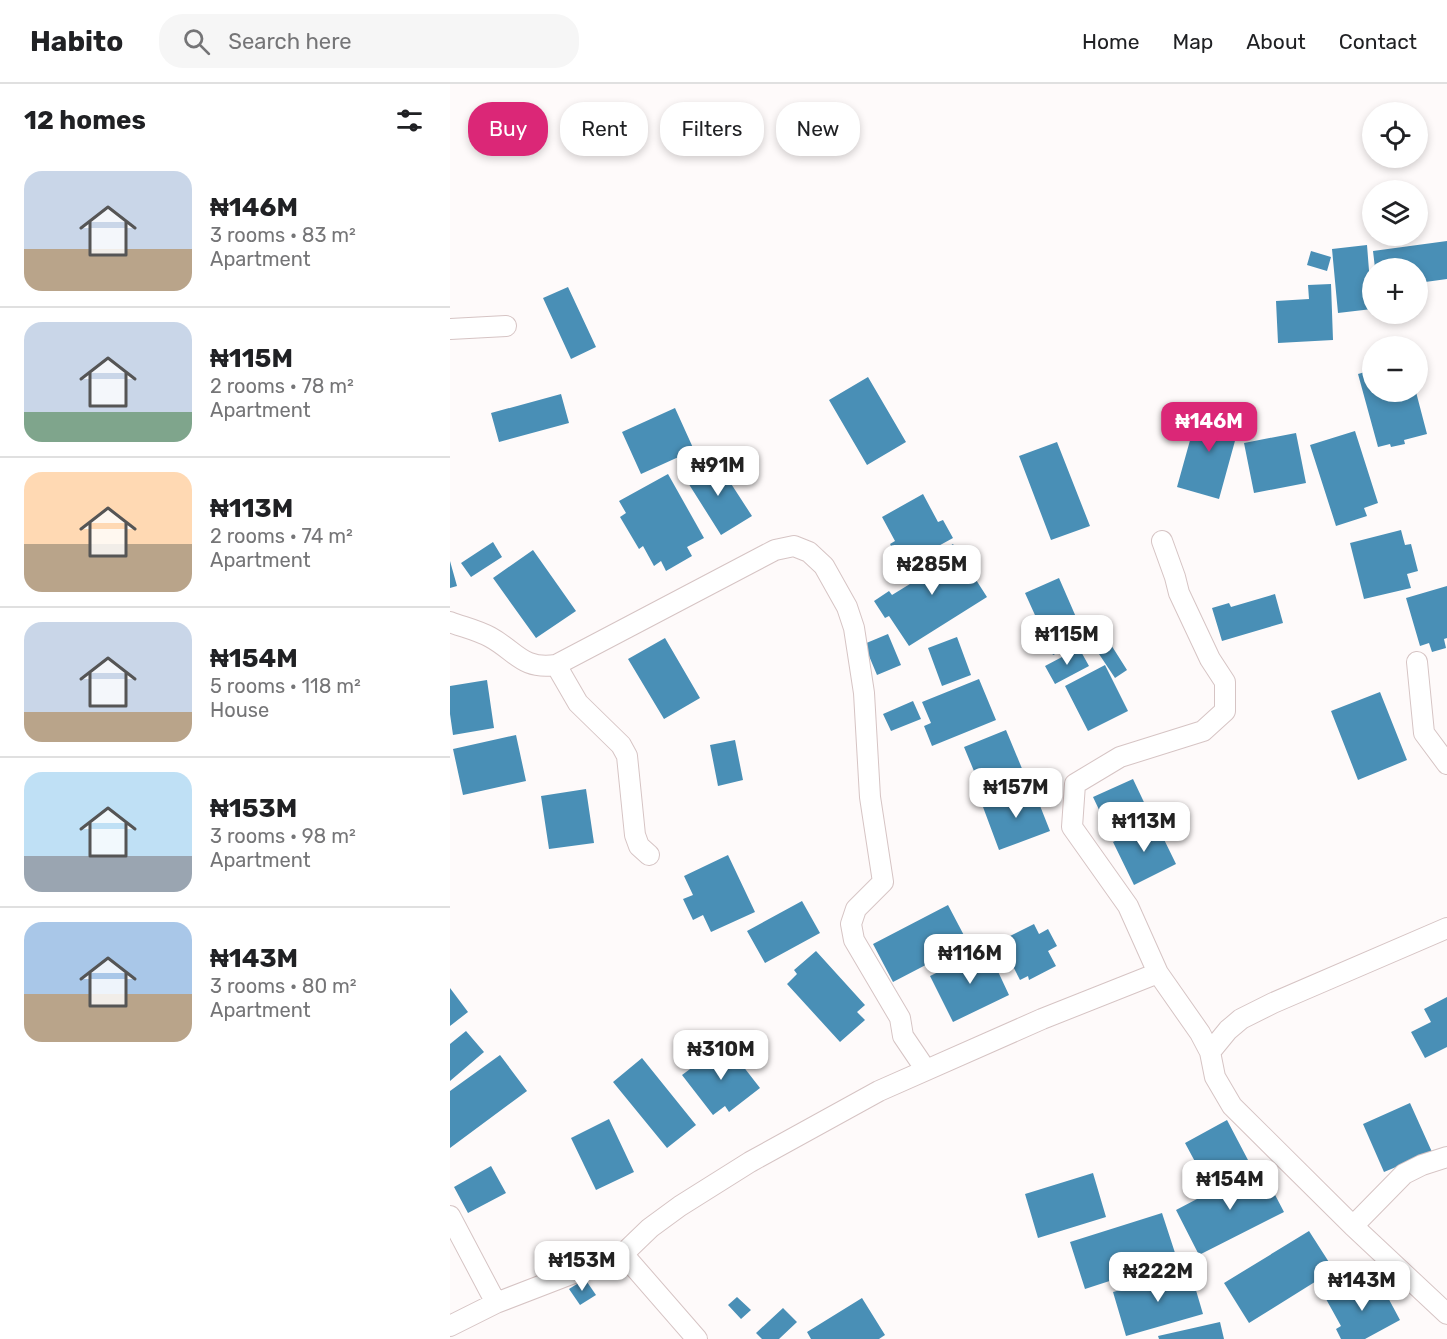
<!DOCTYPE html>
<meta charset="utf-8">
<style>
body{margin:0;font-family:Rubik,sans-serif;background:#f6f6f6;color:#202124;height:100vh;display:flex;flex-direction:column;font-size:22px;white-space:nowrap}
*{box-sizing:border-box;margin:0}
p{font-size:20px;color:#757577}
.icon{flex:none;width:33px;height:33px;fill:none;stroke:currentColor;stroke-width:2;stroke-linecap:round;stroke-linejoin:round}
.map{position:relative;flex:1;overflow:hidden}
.panel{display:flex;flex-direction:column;background:#fff;width:450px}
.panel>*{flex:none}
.guide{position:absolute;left:18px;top:18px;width:570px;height:54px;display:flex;gap:12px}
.fabs{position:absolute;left:912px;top:18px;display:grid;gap:12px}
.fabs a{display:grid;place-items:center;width:66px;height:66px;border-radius:50%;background:#fff;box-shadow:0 3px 9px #0003;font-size:30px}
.price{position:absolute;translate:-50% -51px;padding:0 14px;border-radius:12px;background:#fff;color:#222;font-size:20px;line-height:39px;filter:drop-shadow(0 2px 3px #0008)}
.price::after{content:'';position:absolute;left:50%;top:36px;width:18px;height:14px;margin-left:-9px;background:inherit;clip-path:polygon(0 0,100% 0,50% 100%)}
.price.active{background:#db2777;color:#fff}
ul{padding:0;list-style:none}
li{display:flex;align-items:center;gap:18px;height:150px;padding:0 24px}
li+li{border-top:2px solid #e0e0e0}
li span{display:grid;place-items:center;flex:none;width:168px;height:120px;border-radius:18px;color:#555}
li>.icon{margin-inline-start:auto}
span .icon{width:72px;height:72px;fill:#fffc;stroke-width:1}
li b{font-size:26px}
h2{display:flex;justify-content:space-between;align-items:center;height:72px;padding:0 24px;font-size:26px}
.chip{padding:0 21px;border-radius:24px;background:#fff;box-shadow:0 3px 9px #0003;font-size:21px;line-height:54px}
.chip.active{background:#db2777;color:#fff}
header{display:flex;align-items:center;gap:36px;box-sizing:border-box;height:84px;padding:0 30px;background:#fff;border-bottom:2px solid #e0e0e0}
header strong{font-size:28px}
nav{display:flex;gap:33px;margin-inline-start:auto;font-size:21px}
.search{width:420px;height:54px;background:#f6f6f6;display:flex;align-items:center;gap:15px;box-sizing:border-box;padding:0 21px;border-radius:24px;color:#757577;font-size:22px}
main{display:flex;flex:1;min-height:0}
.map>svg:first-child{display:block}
</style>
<header>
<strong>Habito</strong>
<div class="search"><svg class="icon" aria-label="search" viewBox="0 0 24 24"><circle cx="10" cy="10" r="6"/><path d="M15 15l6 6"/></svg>Search here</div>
<nav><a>Home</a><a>Map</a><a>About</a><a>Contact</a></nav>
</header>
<main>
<section class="panel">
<h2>12 homes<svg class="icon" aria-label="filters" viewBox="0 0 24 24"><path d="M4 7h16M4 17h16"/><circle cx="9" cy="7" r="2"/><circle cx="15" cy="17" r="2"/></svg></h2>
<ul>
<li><span style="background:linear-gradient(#c9d6e8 65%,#b9a48a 0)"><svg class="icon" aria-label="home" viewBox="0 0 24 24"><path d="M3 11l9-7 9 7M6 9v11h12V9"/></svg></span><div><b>₦146M</b><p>3 rooms · 83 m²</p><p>Apartment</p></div></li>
<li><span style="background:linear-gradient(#c9d6e8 75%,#7fa58c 0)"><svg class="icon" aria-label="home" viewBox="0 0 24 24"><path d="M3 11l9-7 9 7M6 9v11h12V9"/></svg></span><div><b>₦115M</b><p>2 rooms · 78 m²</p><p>Apartment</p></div></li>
<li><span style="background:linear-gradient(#ffd9b3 60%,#b9a48a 0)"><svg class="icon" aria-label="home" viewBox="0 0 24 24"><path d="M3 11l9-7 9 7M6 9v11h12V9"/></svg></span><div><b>₦113M</b><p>2 rooms · 74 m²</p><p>Apartment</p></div></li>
<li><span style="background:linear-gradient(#c9d6e8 75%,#b9a48a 0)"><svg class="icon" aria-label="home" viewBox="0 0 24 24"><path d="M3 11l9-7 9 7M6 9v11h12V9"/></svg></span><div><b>₦154M</b><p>5 rooms · 118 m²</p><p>House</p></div></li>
<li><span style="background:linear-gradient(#bfe0f5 70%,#9aa5b1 0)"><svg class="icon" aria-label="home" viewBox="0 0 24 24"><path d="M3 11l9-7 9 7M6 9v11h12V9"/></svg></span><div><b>₦153M</b><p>3 rooms · 98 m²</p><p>Apartment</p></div></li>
<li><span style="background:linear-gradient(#a9c7e8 60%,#b9a48a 0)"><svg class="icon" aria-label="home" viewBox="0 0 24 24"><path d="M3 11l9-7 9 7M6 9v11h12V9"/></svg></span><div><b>₦143M</b><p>3 rooms · 80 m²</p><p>Apartment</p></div></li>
</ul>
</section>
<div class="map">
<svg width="997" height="1255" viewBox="0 0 997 1255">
<rect width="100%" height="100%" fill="#fefafa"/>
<!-- building -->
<path fill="#498fb6" d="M997,157V195L968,199V184H925L923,167Z
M917,161L922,225L888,229L882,165Z
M861,167L881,173L877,187L857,181Z
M881,200L883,256L828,259L826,217L859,215L858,201Z
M118,203L146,263L121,275L93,214Z
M922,286V308H966L977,350L954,356L955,360L941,363L940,360L928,363L908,290Z
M418,293L456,358L417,381L379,316Z
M111,310L119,339L49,358L41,329Z
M225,324L244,366L191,390L172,348Z
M749,324L791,335L769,415L727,403Z
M905,347L928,419L914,424L917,432L886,442L860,361Z
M846,349L856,399L804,409L794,359Z
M607,358L640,442L601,456L569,372Z
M265,375L302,432L271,451L235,394Z
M218,390L254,454L237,463L242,472L216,487L211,477L204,482L193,462L189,465L170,433L176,429L169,417Z
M473,410L488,438L493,436L503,454L452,482L440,460L445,457L432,433Z
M951,446L955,461L961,460L968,487L957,490L961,504L914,515L900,459Z
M43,458L52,473L21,493L11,479Z
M503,460L537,513L459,562L439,532L435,534L424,517L439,507L442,511L468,495L462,486Z
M83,466L126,527L86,554L43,494Z
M0,477L7,502L0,504Z
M609,494L636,556L603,571L575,509Z
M997,502V554L994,555L996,564L982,568L979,559L970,562L956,514Z
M825,510L833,539L772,557L762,524L779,519L781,523Z
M438,550L451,581L427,591L414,560Z
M507,553L521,591L492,602L478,564Z
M215,554L250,614L214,635L178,575Z
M658,556L677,586L665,594L645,564Z
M629,564L639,582L605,600L595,582Z
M655,581L678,627L638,647L615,602Z
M529,595L546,636L482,662L474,642L481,639L472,618Z
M37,596L44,644L3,651L0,630V602Z
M930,608L957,676L908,696L881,627Z
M463,617L471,635L441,647L433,630Z
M556,646L578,699L536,716L514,663Z
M66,651L76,697L13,711L3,665Z
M285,656L293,696L268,702L260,661Z
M683,695L701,733L661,751L643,713Z
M583,704L600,747L549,766L533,723Z
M136,705L144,759L99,765L91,712Z
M705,737L726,780L684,801L663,758Z
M278,771L305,828L261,848L253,831L243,836L233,815L243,811L234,792Z
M352,817L370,849L315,879L297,847Z
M498,821L518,859L443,898L423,860Z
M584,840L589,850L598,845L607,862L598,867L606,882L579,896L578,892L570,896L550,857Z
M537,864L559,911L503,938L480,892Z
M366,867L415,921L407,928L415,936L390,958L337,900L347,890L344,886Z
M0,904L18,928L0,942Z
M997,913V963L975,974L961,948L981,938L974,925Z
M16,947L34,968L0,997V960Z
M275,959L310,1004L279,1028L275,1022L263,1031L232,991Z
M50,971L77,1007L0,1064V1007Z
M192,974L246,1041L217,1064L163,998Z
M960,1019L982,1068L934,1088L913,1040Z
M159,1035L184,1088L146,1106L121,1054Z
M777,1036L798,1076L756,1098L735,1059Z
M41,1082L56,1109L18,1129L4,1103Z
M810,1082L834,1128L749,1171L726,1126Z
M643,1089L656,1133L588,1154L575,1110Z
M712,1129L727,1175L635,1205L620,1158Z
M859,1147L884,1186L799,1239L774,1199Z
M898,1182L902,1190L885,1199L881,1191Z
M740,1186L753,1230L676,1252L663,1208Z
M135,1195L146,1211L130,1221L119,1205Z
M913,1195L924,1214L935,1208L950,1236L915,1255H891L886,1245L891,1242L876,1215Z
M287,1213L301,1226L291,1235L278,1221Z
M412,1214L435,1251L429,1255H361L357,1248Z
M333,1224L347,1238L329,1255H312L306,1249Z
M770,1238L774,1255H709L708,1252Z"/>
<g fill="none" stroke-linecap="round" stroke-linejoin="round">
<!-- minor casing -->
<g stroke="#d6c4c4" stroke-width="22">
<path id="minor" d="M0,245L56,242
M712,457L725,493L729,509L760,575L775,598V627L753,647L670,673L625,700L622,743L678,822L708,889L750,949L760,968L765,993L782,1022L903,1142L997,1230
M0,538C13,543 27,546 40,553C66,567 72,586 106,581L325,466L344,462L359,468L374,482L397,523L404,544L414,609L420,713L433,798L406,825L401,840L404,856L450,934L453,952L476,986
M967,578L974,649L997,680
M106,581L128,619L171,661L177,672L185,751L189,762L199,771
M760,968L778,946L791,935L823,919L997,844
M0,1132L46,1219
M903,1142L954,1090L972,1081L997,1073
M173,1170L247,1255
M0,1242L46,1219L173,1170L200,1144L230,1122L300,1078L429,1007L592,935L708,889"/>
</g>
<!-- minor -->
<use href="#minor" stroke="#fff" stroke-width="20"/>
</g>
</svg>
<div class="fabs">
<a><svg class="icon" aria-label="locate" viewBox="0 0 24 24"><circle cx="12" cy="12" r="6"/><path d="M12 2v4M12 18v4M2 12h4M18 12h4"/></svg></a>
<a><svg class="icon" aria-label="layers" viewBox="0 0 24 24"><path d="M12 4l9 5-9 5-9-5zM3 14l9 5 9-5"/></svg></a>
<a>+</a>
<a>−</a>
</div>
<b class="price active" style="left:759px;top:369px">₦146M</b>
<b class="price" style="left:268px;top:413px">₦91M</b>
<b class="price" style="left:482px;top:512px">₦285M</b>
<b class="price" style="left:617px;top:582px">₦115M</b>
<b class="price" style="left:566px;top:735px">₦157M</b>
<b class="price" style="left:694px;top:769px">₦113M</b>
<b class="price" style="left:520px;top:901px">₦116M</b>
<b class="price" style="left:271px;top:997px">₦310M</b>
<b class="price" style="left:780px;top:1127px">₦154M</b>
<b class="price" style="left:132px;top:1208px">₦153M</b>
<b class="price" style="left:708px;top:1219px">₦222M</b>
<b class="price" style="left:912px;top:1228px">₦143M</b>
<div class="guide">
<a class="chip active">Buy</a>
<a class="chip">Rent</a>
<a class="chip">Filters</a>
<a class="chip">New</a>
</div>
</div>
</main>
